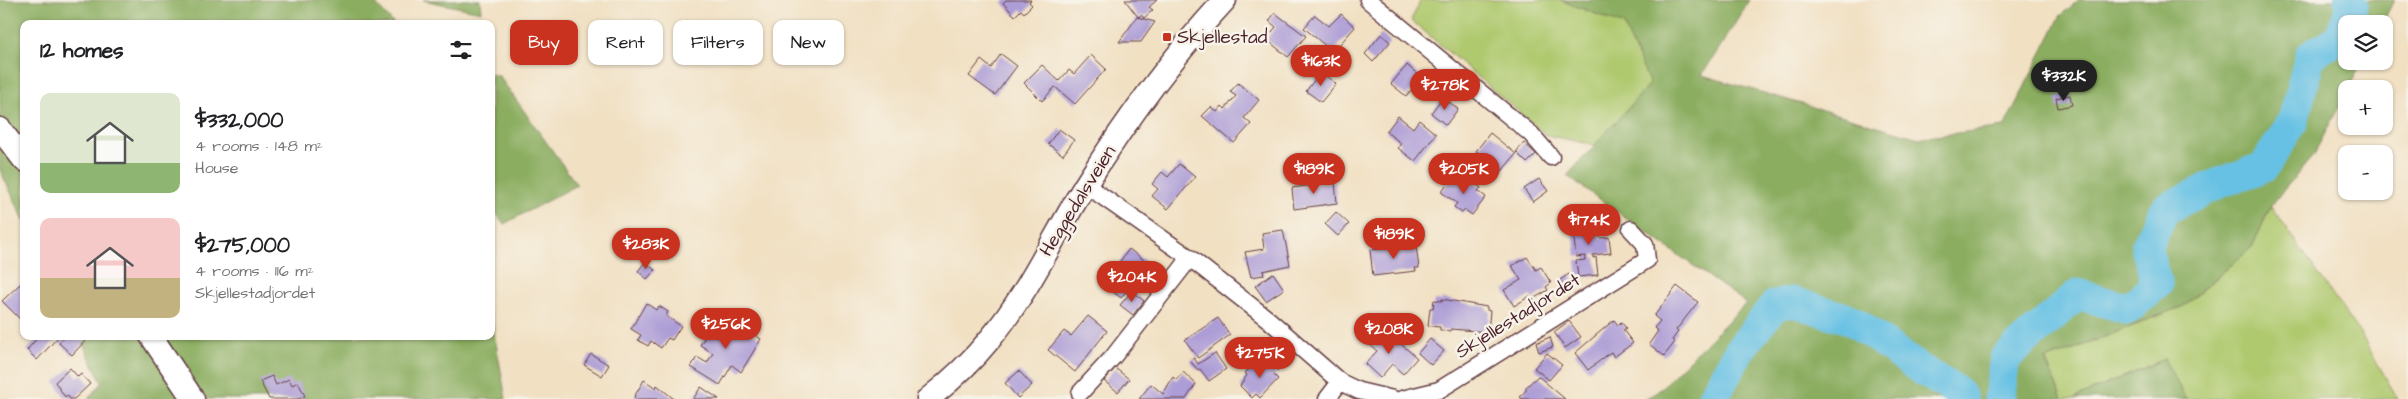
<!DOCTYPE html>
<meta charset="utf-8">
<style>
body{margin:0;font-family:"Architects Daughter",sans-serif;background:#f6f6f6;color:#202124;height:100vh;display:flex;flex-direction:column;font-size:19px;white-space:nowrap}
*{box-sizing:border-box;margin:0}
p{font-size:16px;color:#757577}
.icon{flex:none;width:28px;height:28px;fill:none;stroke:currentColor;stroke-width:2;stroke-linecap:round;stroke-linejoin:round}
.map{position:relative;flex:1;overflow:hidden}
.side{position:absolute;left:20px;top:20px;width:475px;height:320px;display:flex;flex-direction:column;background:#fff;border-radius:10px;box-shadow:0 1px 4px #0004}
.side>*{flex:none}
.hud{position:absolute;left:510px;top:20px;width:475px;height:45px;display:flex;gap:10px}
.controls{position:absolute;left:2338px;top:15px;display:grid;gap:10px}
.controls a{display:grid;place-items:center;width:55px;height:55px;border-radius:10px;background:#fff;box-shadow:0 1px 4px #0004;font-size:25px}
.price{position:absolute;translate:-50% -42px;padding:0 11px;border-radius:18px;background:#c8321e;color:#fff;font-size:16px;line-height:32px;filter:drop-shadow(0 1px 2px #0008)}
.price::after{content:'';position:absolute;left:50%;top:30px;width:15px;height:11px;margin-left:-8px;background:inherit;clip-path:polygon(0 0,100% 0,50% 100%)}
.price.on{background:#222;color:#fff}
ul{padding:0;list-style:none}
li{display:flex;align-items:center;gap:15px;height:125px;padding:0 20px}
li span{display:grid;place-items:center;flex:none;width:140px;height:100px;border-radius:10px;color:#555}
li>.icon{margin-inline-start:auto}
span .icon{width:60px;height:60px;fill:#fffc;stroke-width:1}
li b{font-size:21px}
h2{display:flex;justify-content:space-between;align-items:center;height:60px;padding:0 20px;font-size:21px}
.pill{padding:0 18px;border-radius:10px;background:#fff;box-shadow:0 1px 4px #0004;font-size:18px;line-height:45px}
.pill.on{background:#c8321e;color:#fff}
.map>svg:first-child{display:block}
</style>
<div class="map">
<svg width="2408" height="399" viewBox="0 0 2408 399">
<rect width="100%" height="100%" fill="#f7f3e8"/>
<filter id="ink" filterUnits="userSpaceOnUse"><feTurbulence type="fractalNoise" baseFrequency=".02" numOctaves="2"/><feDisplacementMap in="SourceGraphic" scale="10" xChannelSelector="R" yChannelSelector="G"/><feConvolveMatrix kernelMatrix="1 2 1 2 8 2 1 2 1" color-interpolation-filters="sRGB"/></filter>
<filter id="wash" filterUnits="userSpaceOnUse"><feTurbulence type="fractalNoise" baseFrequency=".0096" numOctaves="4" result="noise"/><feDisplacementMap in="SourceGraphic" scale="20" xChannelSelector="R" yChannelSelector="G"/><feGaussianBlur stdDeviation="1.12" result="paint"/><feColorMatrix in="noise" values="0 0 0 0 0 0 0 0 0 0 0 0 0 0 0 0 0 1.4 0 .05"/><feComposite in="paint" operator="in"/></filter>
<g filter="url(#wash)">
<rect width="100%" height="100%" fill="#f1e0c2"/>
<!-- green -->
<path fill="#afc96e" stroke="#7c744c" d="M1421,0H1560L1624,25L1650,84L1595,145L1546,135L1411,20Z
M2271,206L2363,338L2398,399H2186L2164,359L2073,399H2062L2046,360L2184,306L2252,247Z"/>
<!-- forest -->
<path fill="#8bad61" stroke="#6a6646" d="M0,0H372L394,24H24V220L0,170Z
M423,0H480L481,12Z
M1561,0H1750L1702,75L1919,138L2004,127L2061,15L2079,0H2394L2382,24H2346V61H2363L2348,89H2346V93L2313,156L2271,205L2252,247L2183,306L2045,360L2062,399H1645L1657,392L1746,303L1567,176L1650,84L1624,25Z
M491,74L499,76L577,185L504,224L491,206Z
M491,315L506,399H88L102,383L79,336H491Z
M2164,359L2186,399H2074Z"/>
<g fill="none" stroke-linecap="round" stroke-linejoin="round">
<!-- river -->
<path stroke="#66c1e4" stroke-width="31" d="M1712,399L1741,348L1775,305L1793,302L1852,320L1920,369L1958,392L1962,399
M1999,399L2005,358L2078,294L2128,309L2157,284L2146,248L2165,209L2219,183L2264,167L2293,121L2310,56L2340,37L2352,4L2349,0"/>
</g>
<g id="blocks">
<!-- building -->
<path fill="#ad9dd6" d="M1006,0H1031L1029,2L1032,5L1024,13L1021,10L1015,16L1003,3Z
M1125,0H1157L1149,7L1153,10L1144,18L1141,15L1138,17Z
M1275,13L1306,36L1288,57L1266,39L1276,27L1269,21Z
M1341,14L1355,27L1333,52L1304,28L1315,15L1329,26Z
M1137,17L1155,22L1141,42H1119Z
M1381,34L1390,42L1373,62L1365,54Z
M1001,54L1017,66L995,95L969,76L981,60L991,68Z
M1091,55L1106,69L1075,104L1055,87L1042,101L1024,83L1042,65L1059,81L1069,70L1074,74Z
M1407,65L1422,78L1406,96L1391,84Z
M1321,72L1336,84L1321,102L1306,91Z
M1238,83L1259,100L1244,118L1251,124L1234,143L1202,116L1211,107L1217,112L1222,106L1225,109L1236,96L1230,92Z
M2070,95L2072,105L2058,108L2056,98Z
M1443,97L1458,109L1446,125L1431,113Z
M1398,116L1413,128L1419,120L1436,134L1415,161L1398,148L1401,143L1386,132Z
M1059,129L1074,140L1063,155L1048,144Z
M1490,133L1516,154L1502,171L1476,151Z
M1524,143L1536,154L1527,163L1516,152Z
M1179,164L1195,177L1168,209L1152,196L1158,189L1152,184L1162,172L1168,177Z
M1455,173L1472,186L1474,183L1481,188L1478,191L1486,197L1472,215L1465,210L1462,213L1454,207L1457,203L1441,192Z
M1539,179L1548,191L1533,202L1524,189Z
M1335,182L1337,203L1294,209L1292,188Z
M1336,212L1349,224L1338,236L1325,224Z
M1598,218L1600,238L1609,237L1611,253L1593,255V258L1596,257L1598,275L1578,277L1576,261L1585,260V256L1576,257L1572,221Z
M1283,230L1290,265L1263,271L1264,275L1251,277L1245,252L1264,249L1262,233Z
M1413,245L1416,246L1419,268H1415L1416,271L1373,276L1370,250Z
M1129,249L1148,263L1131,287L1130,286L1121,298L1103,284Z
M1527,257L1536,270L1541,267L1551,283L1546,287L1548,290L1533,299L1530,296L1514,306L1504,290L1521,280L1512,266Z
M645,262L655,270L647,279L638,271Z
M1273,273L1284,289L1266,301L1255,286Z
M1569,274L1575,284L1566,290L1560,280Z
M20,284L24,287L22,321L2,301Z
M1677,286L1698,302L1676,330L1678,332L1672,340L1675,342L1664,356L1649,344L1658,331L1654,328L1660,321L1654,316Z
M1132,291L1144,301L1133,315L1120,305Z
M1442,299L1487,307V310L1490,311L1488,332L1451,329V331L1440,330V327L1428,326L1430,308H1433L1434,300L1442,301Z
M646,303L656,310L659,306L668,312L666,316L681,326L672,340L668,338L661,348L651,341L648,346L638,340L641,335L631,329Z
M720,313L761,339L741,372L732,365L720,385L691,367L697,357L707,363L713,353L700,345L708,332L717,338L722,331L712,326Z
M1088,316L1107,331L1075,372L1048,350L1064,331L1071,336Z
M1218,318L1230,335L1198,358L1185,340Z
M1614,320L1618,325L1621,322L1626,328L1623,330L1633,343L1614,357L1611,352L1588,370L1575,353Z
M1569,321L1581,337L1565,348L1554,332Z
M1383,328L1417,358L1403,374L1392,364L1380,378L1365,364L1377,351L1369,344Z
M39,336H59L37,360L27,350Z
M65,336H83L87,339L72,355L59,343Z
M1550,337L1553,347L1539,352L1536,343Z
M1430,339L1444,351L1431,365L1418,353Z
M1215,353L1226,369L1209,381L1200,369L1198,370L1190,361L1194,358L1198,364Z
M1547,353L1562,365L1549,380L1534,368Z
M591,354L609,365L602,376L584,365Z
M1266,359L1278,371L1274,375L1278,379L1260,398L1256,394L1252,398L1240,386L1247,375L1245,373L1253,365L1255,367Z
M70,368L78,377L81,374L90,384L74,399H70L67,395L65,397L55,382Z
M1115,368L1129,379L1118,392L1104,381Z
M1019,371L1032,385L1018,398L1005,383Z
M1183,372L1196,384L1186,399H1139L1151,384L1163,394L1173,377L1176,380Z
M272,376L276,385L289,379L292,385L298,382L305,396L299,399H269L260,381Z
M1538,376L1565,399H1523L1520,397L1527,389L1525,388Z
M644,380L656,388L657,385L674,399H636L634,397Z
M701,387L719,399H693Z"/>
</g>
</g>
<g filter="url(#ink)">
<use href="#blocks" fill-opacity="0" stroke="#633c42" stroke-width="1"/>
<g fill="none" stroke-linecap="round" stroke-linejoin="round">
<!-- street casing -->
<g stroke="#633c42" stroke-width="19">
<path id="street" d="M1368,0L1531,134L1551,157
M1086,185L1190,258L1269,320L1340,382L1359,391L1393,399
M1080,393L1113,357L1190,258
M1327,399L1340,382
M1402,399L1439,390L1647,260L1645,244L1631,229"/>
</g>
<!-- secondary casing -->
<g stroke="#633c42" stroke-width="25">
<path id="secondary" d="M0,129L24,160
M151,336L193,399
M928,399C951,381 972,361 990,339C1029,292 1054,235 1086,184C1127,119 1172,57 1225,0"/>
</g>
<!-- street -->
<use href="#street" stroke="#fff" stroke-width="16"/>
<!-- secondary -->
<use href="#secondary" stroke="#fff" stroke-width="22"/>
</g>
</g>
<!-- markers -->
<rect fill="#c8321e" stroke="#f7f3e8" stroke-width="2" x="1162" y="32" width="10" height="10" rx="2.5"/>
<g text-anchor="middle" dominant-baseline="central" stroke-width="5" stroke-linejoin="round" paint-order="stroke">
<!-- poi labels -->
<g font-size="19" fill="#4a1f2b" stroke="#f7f3e8" text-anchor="start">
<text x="1177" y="37">Skjellestad</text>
</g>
<!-- street labels -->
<g font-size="19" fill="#4a1f2b" stroke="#f7f3e8">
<text transform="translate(1078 201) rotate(-58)">Heggedalsveien</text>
<text transform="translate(1518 316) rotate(-32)">Skjellestadjordet</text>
</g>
</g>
</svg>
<div class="controls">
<a><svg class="icon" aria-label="layers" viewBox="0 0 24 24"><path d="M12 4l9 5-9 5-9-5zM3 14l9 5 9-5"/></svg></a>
<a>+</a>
<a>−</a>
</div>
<b class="price" style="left:1321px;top:87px">$163K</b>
<b class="price on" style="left:2064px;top:102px">$332K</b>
<b class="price" style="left:1445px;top:111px">$278K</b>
<b class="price" style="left:1314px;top:195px">$189K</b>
<b class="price" style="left:1464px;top:195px">$205K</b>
<b class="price" style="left:1589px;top:246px">$174K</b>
<b class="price" style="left:1394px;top:260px">$189K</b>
<b class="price" style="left:646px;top:270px">$283K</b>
<b class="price" style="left:1132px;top:303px">$204K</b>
<b class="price" style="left:726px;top:350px">$256K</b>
<b class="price" style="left:1389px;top:355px">$208K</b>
<b class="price" style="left:1260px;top:379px">$275K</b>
<div class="hud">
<a class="pill on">Buy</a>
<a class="pill">Rent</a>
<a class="pill">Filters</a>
<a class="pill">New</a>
</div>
<section class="side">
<h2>12 homes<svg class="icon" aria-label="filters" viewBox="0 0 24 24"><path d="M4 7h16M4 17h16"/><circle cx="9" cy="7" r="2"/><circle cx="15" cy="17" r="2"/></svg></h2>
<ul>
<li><span style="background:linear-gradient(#dfe7d0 70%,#8fb573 0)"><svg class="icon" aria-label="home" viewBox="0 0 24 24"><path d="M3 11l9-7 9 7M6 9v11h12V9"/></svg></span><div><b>$332,000</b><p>4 rooms · 148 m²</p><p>House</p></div></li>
<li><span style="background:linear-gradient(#f6c9c9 60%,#c2b280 0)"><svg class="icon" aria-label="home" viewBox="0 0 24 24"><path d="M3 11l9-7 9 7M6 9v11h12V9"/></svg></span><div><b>$275,000</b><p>4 rooms · 116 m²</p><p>Skjellestadjordet</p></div></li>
</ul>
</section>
</div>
